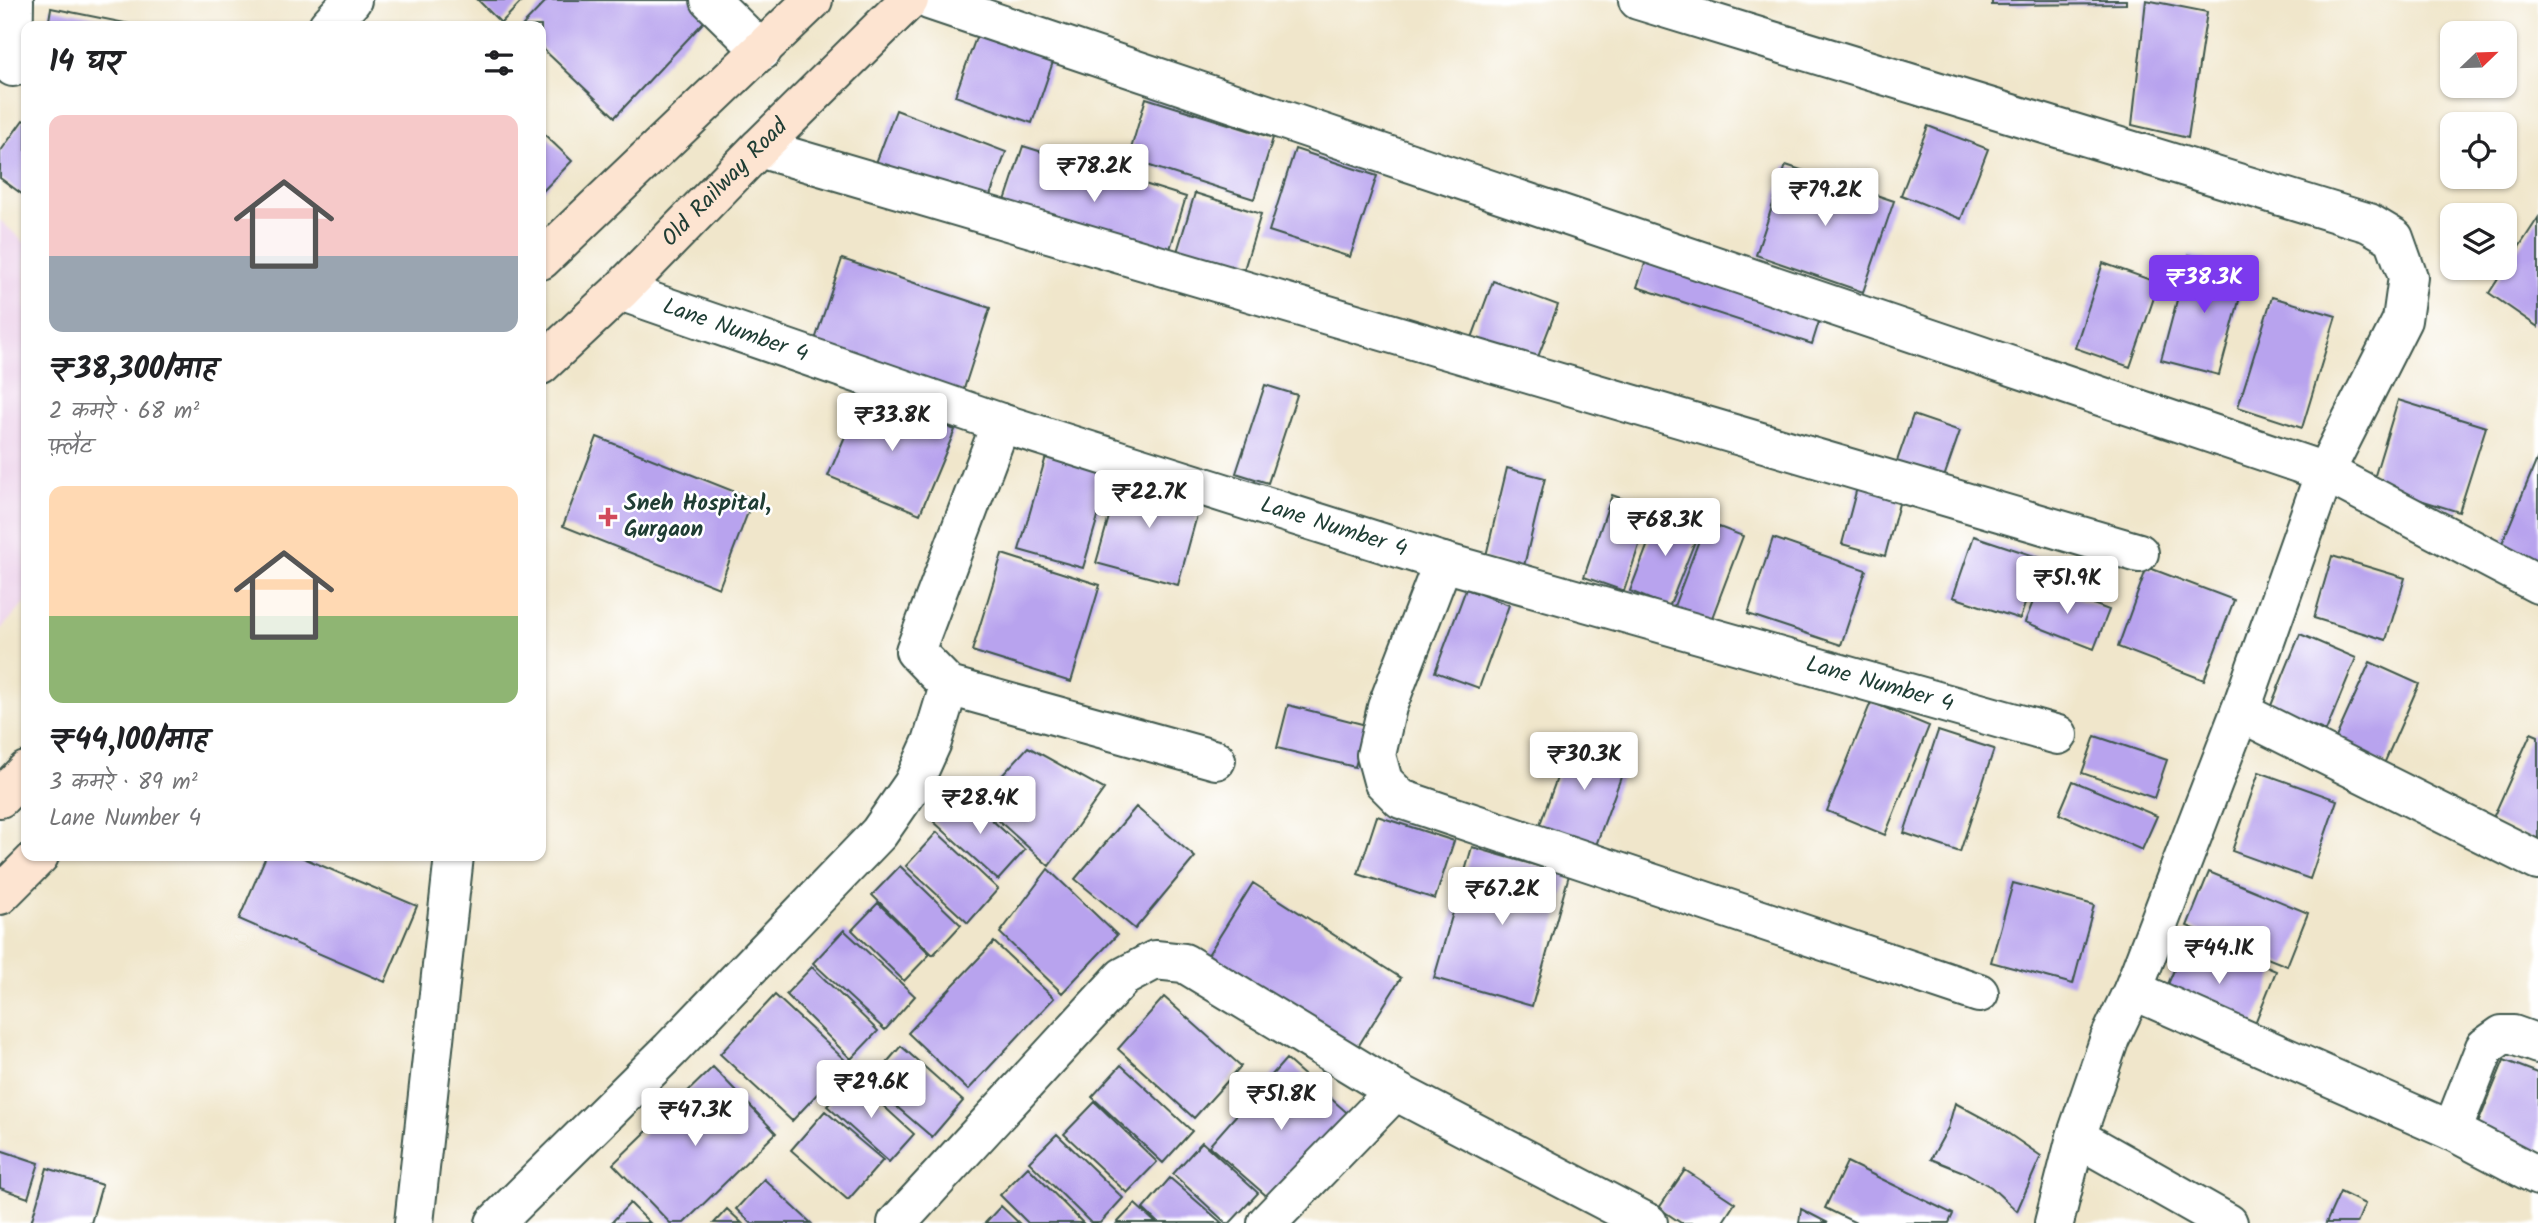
<!DOCTYPE html>
<html lang="hi">
<meta charset="utf-8">
<style>
body{margin:0;font-family:Kalam,"Playpen Sans Deva",sans-serif;background:#f6f6f6;color:#202124;height:100vh;display:flex;flex-direction:column;font-size:26px;white-space:nowrap}
*{box-sizing:border-box;margin:0}
p{font-size:23px;color:#757577}
.icon{flex:none;width:38px;height:38px;fill:none;stroke:currentColor;stroke-width:2;stroke-linecap:round;stroke-linejoin:round}
.map{position:relative;flex:1;overflow:hidden}
.sheet{position:absolute;left:21px;top:21px;width:525px;height:840px;display:flex;flex-direction:column;background:#fff;border-radius:14px;box-shadow:0 2px 5px #0004}
.sheet>*{flex:none}
.needle{width:46px;rotate:67deg}
.buttons{position:absolute;left:2440px;top:21px;display:grid;gap:14px}
.buttons a{display:grid;place-items:center;width:77px;height:77px;border-radius:14px;background:#fff;box-shadow:0 2px 5px #0004;font-size:35px}
.price{position:absolute;translate:-50% -60px;padding:0 16px;border-radius:7px;background:#fff;color:#222;font-size:23px;line-height:46px;filter:drop-shadow(0 2px 4px #0008)}
.price::after{content:'';position:absolute;left:50%;top:42px;width:21px;height:16px;margin-left:-10px;background:inherit;clip-path:polygon(0 0,100% 0,50% 100%)}
.price.selected{background:#7c3aed;color:#fff}
ul{padding:0;list-style:none}
li{display:grid;align-content:center;gap:14px;height:371px;padding:0 28px}
li span{display:grid;place-items:center;height:217px;border-radius:14px;color:#555}
li>.icon{margin-inline-start:auto}
span .icon{width:126px;height:126px;fill:#fffc;stroke-width:1}
li b{font-size:30px}
h2{display:flex;justify-content:space-between;align-items:center;height:84px;padding:0 28px;font-size:30px}
.map>svg:first-child{display:block}
</style>
<div class="map">
<svg width="2538" height="1223" viewBox="0 0 2538 1223">
<rect width="100%" height="100%" fill="#fff"/>
<filter id="ink" filterUnits="userSpaceOnUse"><feTurbulence type="fractalNoise" baseFrequency=".0143" numOctaves="2"/><feDisplacementMap in="SourceGraphic" scale="14" xChannelSelector="R" yChannelSelector="G"/><feConvolveMatrix kernelMatrix="1 2 1 2 8 2 1 2 1" color-interpolation-filters="sRGB"/></filter>
<filter id="wash" filterUnits="userSpaceOnUse"><feTurbulence type="fractalNoise" baseFrequency=".00686" numOctaves="4" result="noise"/><feDisplacementMap in="SourceGraphic" scale="28" xChannelSelector="R" yChannelSelector="G"/><feGaussianBlur stdDeviation="1.57" result="paint"/><feColorMatrix in="noise" values="0 0 0 0 0 0 0 0 0 0 0 0 0 0 0 0 0 1.4 0 .05"/><feComposite in="paint" operator="in"/></filter>
<g filter="url(#wash)">
<rect width="100%" height="100%" fill="#f0e6cb"/>
<!-- built -->
<path fill="#ecd1ea" d="M0,220L26,244V602L0,630Z"/>
<g id="blocks">
<!-- building -->
<path fill="#b8a3ee" d="M478,0H523L501,23Z
M547,0H700L713,12L615,117L541,47V26H522Z
M1992,0H2126V4L1992,5Z
M2146,0L2207,12L2188,138L2132,125Z
M51,8L135,25V26H48Z
M978,32L1054,59L1032,123L955,96Z
M1146,98L1273,138L1254,199L1128,159Z
M896,110L1006,152L984,212L873,171Z
M23,120L26,122V197L0,178V152Z
M1928,126L1988,149L1961,219L1901,195Z
M541,131L572,161L541,193Z
M1023,146L1186,197L1166,262L1002,210Z
M1295,149L1377,176L1350,257L1269,231Z
M1786,165L1894,201L1863,292L1756,255Z
M1195,193L1261,214L1242,276L1176,255Z
M2538,218V327L2489,293Z
M1648,255L1822,312L1812,344L1637,287Z
M2189,255L2247,271L2219,375L2161,360Z
M842,259L990,308L962,395L813,346Z
M2103,263L2159,283L2130,367L2075,348Z
M1493,281L1558,305L1536,362L1472,338Z
M2272,297L2336,316L2302,428L2238,407Z
M1265,385L1297,395L1268,483L1236,473Z
M864,392L955,430L920,514L828,476Z
M2398,400L2486,427L2459,512L2372,485Z
M1913,415L1960,431L1942,483L1895,467Z
M597,437L753,499L719,588L563,526Z
M1047,453L1111,472L1083,568L1019,550Z
M2538,457V564L2500,548Z
M1507,468L1545,478L1523,570L1485,560Z
M1121,474L1202,497L1178,585L1096,563Z
M1858,484L1901,496L1885,556L1842,544Z
M1612,495L1651,509L1624,591L1584,577Z
M1661,510L1701,526L1669,607L1630,591Z
M1706,522L1743,536L1710,623L1673,609Z
M1974,536L2040,558L2020,619L1953,597Z
M1773,538L1866,570L1841,645L1748,614Z
M1002,554L1100,585L1071,682L972,651Z
M2332,556L2405,578L2386,640L2314,618Z
M2147,567L2234,600L2204,680L2118,647Z
M2040,584L2109,610L2094,649L2025,622Z
M1466,589L1509,605L1479,688L1435,672Z
M2300,634L2356,658L2326,731L2270,708Z
M2370,662L2419,684L2384,764L2334,742Z
M1871,702L1929,726L1885,835L1827,811Z
M1288,705L1366,725L1355,767L1277,748Z
M1938,731L1994,749L1960,852L1904,833Z
M2531,733L2538,736V841L2492,820Z
M2095,736L2167,760L2154,798L2082,773Z
M1572,737L1628,758L1595,848L1539,827Z
M1028,747L1104,789L1049,866L978,802Z
M2259,772L2337,800L2310,879L2232,851Z
M2073,781L2157,816L2142,850L2059,814Z
M961,792L1025,850L998,880L934,822Z
M1136,807L1195,857L1135,929L1075,879Z
M1377,816L1454,841L1435,899L1358,874Z
M937,832L998,889L968,923L906,866Z
M1472,847L1569,875L1532,1006L1434,978Z
M266,856H299L417,906L385,982L239,919Z
M900,866L961,925L933,955L872,895Z
M1048,869L1117,935L1062,993L1000,933Z
M2209,872L2308,913L2287,966L2187,926Z
M1253,883L1401,978L1354,1053L1206,958Z
M2013,883L2094,905L2073,984L1991,962Z
M878,903L930,954L904,981L852,930Z
M844,930L915,996L885,1030L813,963Z
M2189,934L2276,971L2249,1038L2161,1001Z
M994,942L1054,998L968,1090L908,1033Z
M812,967L878,1031L851,1059L786,994Z
M775,995L847,1062L792,1121L720,1054Z
M1164,997L1241,1066L1194,1118L1118,1049Z
M901,1046L963,1101L932,1137L869,1083Z
M1286,1059L1352,1117L1277,1205L1209,1146Z
M2504,1060L2538,1073V1164L2472,1138Z
M1121,1065L1192,1131L1163,1163L1092,1097Z
M713,1067L776,1133L684,1223H670L613,1164Z
M853,1078L914,1134L889,1162L827,1106Z
M1095,1102L1157,1162L1127,1193L1064,1134Z
M1955,1103L1996,1125L2041,1156L2017,1211L1991,1187L1966,1173L1931,1159L1948,1128Z
M825,1111L883,1160L848,1200L791,1150Z
M1057,1134L1123,1198L1100,1223H1091L1029,1162Z
M1202,1142L1258,1193L1230,1223H1226L1173,1174Z
M0,1150L39,1163L28,1198L0,1188Z
M1847,1162L1953,1214L1949,1223H1856L1825,1208Z
M1028,1167L1083,1223H1028L1000,1195Z
M47,1168L102,1185L91,1223H31Z
M1685,1170L1735,1203L1722,1223H1681L1659,1208Z
M1170,1178L1222,1223H1158L1143,1209Z
M764,1179L811,1223H751L736,1209Z
M2340,1192L2365,1204L2357,1223H2326Z
M630,1203L650,1223H611Z
M1135,1204L1156,1223H1117Z
M1001,1206L1019,1223H985Z
M727,1209L742,1223H714Z
M1801,1209L1828,1223H1799Z"/>
</g>
</g>
<g filter="url(#ink)">
<use href="#blocks" fill-opacity="0" stroke="#3e564b" stroke-width="2"/>
<g fill="none" stroke-linecap="round" stroke-linejoin="round">
<!-- minor casing -->
<g stroke="#3e564b" stroke-width="42">
<g id="minor">
<path d="M710,0L762,51"/>
<path d="M929,0L2325,472L2538,584"/>
<path d="M1638,0L2369,223L2394,238L2408,277L2402,320L2325,472L2240,712L2133,990L2110,1038L2076,1137L2054,1223"/>
<path d="M328,26L352,0"/>
<path d="M13,67L14,0"/>
<path d="M759,148L2139,553"/>
<path id="s1" d="M620,291L1001,423L1443,562L2058,735"/>
<path d="M1001,423L915,651L949,686L1216,760"/>
<path d="M1443,562L1387,707L1376,755L1383,781L1401,799L1979,993"/>
<path d="M2240,712L2538,861"/>
<path d="M2133,990L2452,1131L2538,1176"/>
<path d="M2452,1131L2485,1047L2502,1035H2513L2538,1044"/>
<path d="M2076,1137L2228,1223"/>
<path d="M414,1223L454,856"/>
<path d="M495,1223L670,1050L879,833L913,784L932,742L949,686"/>
<path d="M897,1223L1123,977L1155,960L1184,963L1395,1091L1648,1223"/>
<path d="M1267,1223L1395,1091"/>
</g>
</g>
<!-- secondary casing -->
<g stroke="#3e564b" stroke-width="42">
<g id="secondary">
<path d="M541,260L813,0"/>
<path id="s2" d="M541,365L620,291L759,148L909,0"/>
<path d="M0,798L26,771"/>
<path d="M0,895L39,856"/>
</g>
</g>
<!-- minor -->
<use href="#minor" stroke="#fff" stroke-width="38"/>
<!-- secondary -->
<use href="#secondary" stroke="#fde4d1" stroke-width="38"/>
</g>
</g>
<!-- markers -->
<path fill="#d1495b" stroke="#fff" stroke-width="2.5" d="M604.5 506.5h7v7h7v7h-7v7h-7v-7h-7v-7h7z"/>
<g text-anchor="middle" dominant-baseline="central" stroke-width="5" stroke-linejoin="round" paint-order="stroke">
<!-- street labels -->
<g font-size="23" fill="#1f3d34" stroke="#fff">
<text stroke="none"><textPath href="#s2" startOffset="259">Old Railway Road</textPath></text>
<text stroke="none"><textPath href="#s1" startOffset="122">Lane Number 4</textPath></text>
<text stroke="none"><textPath href="#s1" startOffset="752">Lane Number 4</textPath></text>
<text stroke="none"><textPath href="#s1" startOffset="1320">Lane Number 4</textPath></text>
</g>
<!-- poi labels -->
<g font-size="23" font-weight="bold" fill="#1f3d34" stroke="#fff" text-anchor="start">
<text x="624" y="504">Sneh Hospital,<tspan x="624" dy="26">Gurgaon</tspan></text>
</g>
</g>
</svg>
<div class="buttons">
<a><svg class="needle" viewBox="-14 -14 28 28"><path d="M0-13l5 13h-10z" fill="#e53935"/><path d="M0 13l5-13h-10z" fill="#757577"/></svg></a>
<a><svg class="icon" aria-label="locate" viewBox="0 0 24 24"><circle cx="12" cy="12" r="6"/><path d="M12 2v4M12 18v4M2 12h4M18 12h4"/></svg></a>
<a><svg class="icon" aria-label="layers" viewBox="0 0 24 24"><path d="M12 4l9 5-9 5-9-5zM3 14l9 5 9-5"/></svg></a>
</div>
<b class="price" style="left:1094px;top:204px">₹78.2K</b>
<b class="price" style="left:1825px;top:228px">₹79.2K</b>
<b class="price selected" style="left:2204px;top:315px">₹38.3K</b>
<b class="price" style="left:892px;top:453px">₹33.8K</b>
<b class="price" style="left:1149px;top:530px">₹22.7K</b>
<b class="price" style="left:1665px;top:558px">₹68.3K</b>
<b class="price" style="left:2067px;top:616px">₹51.9K</b>
<b class="price" style="left:1584px;top:792px">₹30.3K</b>
<b class="price" style="left:980px;top:836px">₹28.4K</b>
<b class="price" style="left:1502px;top:927px">₹67.2K</b>
<b class="price" style="left:2219px;top:986px">₹44.1K</b>
<b class="price" style="left:871px;top:1120px">₹29.6K</b>
<b class="price" style="left:1281px;top:1132px">₹51.8K</b>
<b class="price" style="left:695px;top:1148px">₹47.3K</b>
<section class="sheet">
<h2>14 घर<svg class="icon" aria-label="filters" viewBox="0 0 24 24"><path d="M4 7h16M4 17h16"/><circle cx="9" cy="7" r="2"/><circle cx="15" cy="17" r="2"/></svg></h2>
<ul>
<li><span style="background:linear-gradient(#f6c9c9 65%,#9aa5b1 0)"><svg class="icon" aria-label="home" viewBox="0 0 24 24"><path d="M3 11l9-7 9 7M6 9v11h12V9"/></svg></span><div><b>₹38,300/माह</b><p>2 कमरे · 68 m²</p><p>फ़्लैट</p></div></li>
<li><span style="background:linear-gradient(#ffd9b3 60%,#8fb573 0)"><svg class="icon" aria-label="home" viewBox="0 0 24 24"><path d="M3 11l9-7 9 7M6 9v11h12V9"/></svg></span><div><b>₹44,100/माह</b><p>3 कमरे · 89 m²</p><p>Lane Number 4</p></div></li>
</ul>
</section>
</div>
